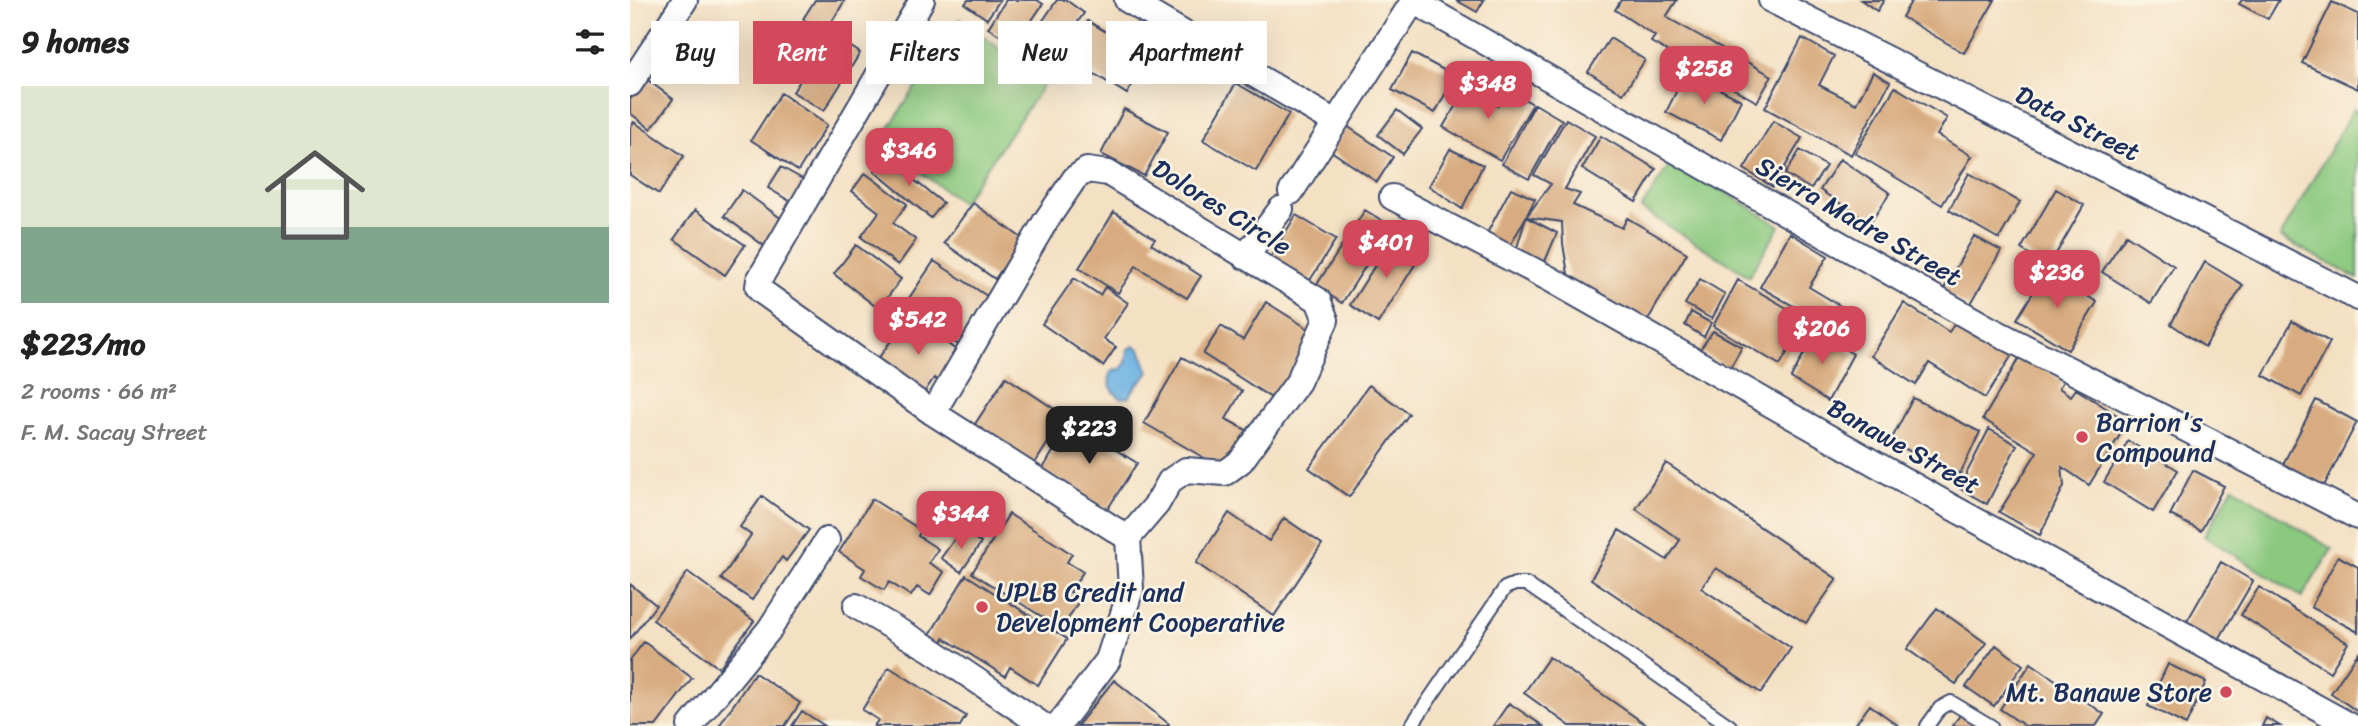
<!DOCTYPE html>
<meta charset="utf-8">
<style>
body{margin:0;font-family:Sriracha,sans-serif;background:#f6f6f6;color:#222;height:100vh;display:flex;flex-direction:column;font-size:26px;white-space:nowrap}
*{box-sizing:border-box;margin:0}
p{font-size:23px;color:#767676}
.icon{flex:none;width:38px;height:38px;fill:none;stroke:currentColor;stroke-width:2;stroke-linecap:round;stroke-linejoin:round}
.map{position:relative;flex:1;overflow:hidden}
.side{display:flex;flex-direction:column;background:#fff;width:630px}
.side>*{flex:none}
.guide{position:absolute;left:21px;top:21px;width:665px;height:63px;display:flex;gap:14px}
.price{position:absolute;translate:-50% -60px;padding:0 16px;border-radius:14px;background:#d1495b;color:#fff;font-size:23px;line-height:46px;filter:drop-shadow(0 2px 4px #0008)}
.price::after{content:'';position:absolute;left:50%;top:42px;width:21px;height:16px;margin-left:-10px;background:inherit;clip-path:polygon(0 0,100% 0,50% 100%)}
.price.current{background:#222;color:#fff}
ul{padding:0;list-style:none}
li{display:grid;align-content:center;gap:14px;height:371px;padding:0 21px}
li+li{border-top:2px solid #e0e0e0}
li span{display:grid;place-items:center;height:217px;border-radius:0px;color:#555}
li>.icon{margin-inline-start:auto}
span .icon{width:126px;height:126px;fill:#fffc;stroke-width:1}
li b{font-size:30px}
h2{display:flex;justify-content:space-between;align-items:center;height:84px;padding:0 21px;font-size:30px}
.tag{padding:0 24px;border-radius:0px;background:#fff;box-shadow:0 7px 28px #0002;font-size:24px;line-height:63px}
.tag.current{background:#d1495b;color:#fff}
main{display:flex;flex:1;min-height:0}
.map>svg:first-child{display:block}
</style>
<main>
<section class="side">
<h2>9 homes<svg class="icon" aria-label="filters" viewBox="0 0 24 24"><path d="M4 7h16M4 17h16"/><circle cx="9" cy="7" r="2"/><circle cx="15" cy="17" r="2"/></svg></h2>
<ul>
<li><span style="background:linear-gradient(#dfe7d0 65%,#7fa58c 0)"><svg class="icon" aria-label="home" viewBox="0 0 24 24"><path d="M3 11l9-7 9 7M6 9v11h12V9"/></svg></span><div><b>$223/mo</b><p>2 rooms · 66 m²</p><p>F. M. Sacay Street</p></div></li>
</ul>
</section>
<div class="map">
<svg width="1728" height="726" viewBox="0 0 1728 726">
<rect width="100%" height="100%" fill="#fcf5e5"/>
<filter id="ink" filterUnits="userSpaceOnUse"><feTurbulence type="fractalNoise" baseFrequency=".0143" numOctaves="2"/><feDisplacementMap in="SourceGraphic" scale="14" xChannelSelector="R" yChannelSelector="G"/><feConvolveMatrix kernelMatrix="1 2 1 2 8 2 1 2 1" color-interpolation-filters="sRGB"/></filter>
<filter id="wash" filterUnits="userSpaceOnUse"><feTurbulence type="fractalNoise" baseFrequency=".00686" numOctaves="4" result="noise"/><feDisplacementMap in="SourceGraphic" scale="28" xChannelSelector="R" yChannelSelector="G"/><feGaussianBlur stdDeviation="1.57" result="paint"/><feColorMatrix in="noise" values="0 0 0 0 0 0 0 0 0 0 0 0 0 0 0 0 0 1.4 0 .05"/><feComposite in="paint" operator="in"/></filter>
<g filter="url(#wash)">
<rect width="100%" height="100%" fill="#f4e1c4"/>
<!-- green -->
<path fill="#8bc97f" stroke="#537c6e" stroke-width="2" d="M330,19L415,83L332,203L250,142Z
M1723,109L1728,111V279L1650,237Z
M1043,159L1150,226L1119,276L1011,209Z
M1603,487L1702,549L1672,597L1574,536Z"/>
<!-- water -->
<path fill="#6bb1e2" stroke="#4370a0" stroke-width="2" d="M504,346L510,349L519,372C512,382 504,384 500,397L491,398C481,391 474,379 485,369L490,370L496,363L498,349Z"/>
<g id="blocks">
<!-- building -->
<path fill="#d8ac80" d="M185,0H215L195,33L173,19Z
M338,0H370L357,19L335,4Z
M376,0H407L413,4L385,45L358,28Z
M427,0H436L454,13L425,55L401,38Z
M826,0H854L847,12Z
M991,0H1047L1036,17L1142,76L1127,102L1021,42L1025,36L985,10Z
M1231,0H1254L1247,11Z
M1282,0H1365L1334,53L1272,17Z
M1612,0H1649L1638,19L1609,4Z
M1702,2L1728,14V89L1672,63Z
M458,21L496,44L507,24L540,43L525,67L516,61L497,94L437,57Z
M204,35L230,53L194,111L163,92L175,73L162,65L180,38L196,48Z
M980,38L1015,60L993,94L958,72Z
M1172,38L1204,56L1189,85L1226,104L1243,72L1260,82L1221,155L1135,108Z
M782,53L825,76L805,113L762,90Z
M1056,72L1111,100L1091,140L1036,112Z
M15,78L43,99L21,129L0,113V100Z
M606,83L659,114L626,171L573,140Z
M1265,87L1317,118L1307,135L1342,156L1312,205L1225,153Z
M836,88L868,106L878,90L903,104L870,160L813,127Z
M151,93L197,125L168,171L121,140Z
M905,104L932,120L899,179L872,164Z
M494,109L538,132L514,176L471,154Z
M767,110L792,129L773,154L748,135Z
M936,119L965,136L935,189L950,194L943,205L992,228L997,218L1057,253L1016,323L940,286L933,244L932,222L896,217L927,233L913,266L886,251L896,217L876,253L854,239L881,188L905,199L896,217L921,184L904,175Z
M1143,121L1172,138L1143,187L1114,169Z
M4,122L54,156L29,194L0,175V128Z
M717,126L763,157L747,182L701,151Z
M971,136L1026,169L1006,202L952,169Z
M820,149L853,165L832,209L799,186Z
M1170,150L1196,166L1181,189L1155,174Z
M255,157L313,203L301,218L244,171Z
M1210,159L1260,193L1240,223L1190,190Z
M151,167L176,181L163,203L138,188Z
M235,173L277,204L263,223L286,240L268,265L231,237L249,212L222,191Z
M1339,173L1390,202L1369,239L1319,210Z
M1426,189L1454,205L1419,266L1391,249Z
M112,190L160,225L141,251L94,216Z
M343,203L393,239L365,279L314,243Z
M65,210L115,245L95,275L44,239Z
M735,210L761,226L712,303L686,286Z
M484,212L525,239L521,244L571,276L557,298L506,266L488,293L449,268Z
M666,215L706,239L679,282L640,258Z
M1160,233L1198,256L1179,287L1219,311L1207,331L1130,287Z
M1496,235L1544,266L1521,303L1472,272Z
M1344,236L1371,251L1339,307L1312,292Z
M763,237L791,255L748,323L720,305Z
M226,245L271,279L249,309L204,274Z
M304,261L363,300L332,347L273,307Z
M1575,262L1613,285L1575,347L1541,324Z
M1416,271L1467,302L1438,350L1387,319Z
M444,278L470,295L475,287L498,303L474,339L486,347L473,366L412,324Z
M1070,279L1095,294L1082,319L1055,304Z
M1108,280L1176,319L1150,365L1083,326Z
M636,302L685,333L643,399L573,354L591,326L613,340Z
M1274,303L1319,332L1327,320L1382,355L1355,398L1299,363L1286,385L1241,356Z
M1061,312L1081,323L1074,337L1055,325Z
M279,316L333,355L312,384L304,378L291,397L245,363Z
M1662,321L1700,342L1671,396L1633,375Z
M1083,331L1112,347L1100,368L1069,351Z
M1186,331L1223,354L1198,401L1161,378Z
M1391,355L1433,381L1429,388L1441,396L1446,389L1498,422L1459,485L1432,467L1434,486L1410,535L1369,512L1407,452L1353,419Z
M552,357L612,391L596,419L618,431L595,470L514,423Z
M376,377L435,416L403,466L343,427Z
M739,385L779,414L719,497L679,468Z
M1283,398L1350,432L1330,474L1260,442Z
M1686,400L1727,422L1694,486L1653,464Z
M441,422L507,463L477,510L412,470Z
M1359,429L1387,445L1357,504L1329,488Z
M1498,441L1548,470L1523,512L1474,482Z
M1036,463L1207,579L1176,623L1086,568L1071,588L1161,648L1131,693L961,579L989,530L1037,560L1050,540L1006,509Z
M1563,470L1594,486L1571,531L1540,515Z
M132,496L179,530L156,561L152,557L122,600L91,579L121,535L110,527Z
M242,499L291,530L288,536L308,549L299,563L314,572L300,595L287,587L281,596L259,582L254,590L231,576L235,569L209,552Z
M599,513L639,541L654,518L692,544L644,616L566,563Z
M379,514L442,554L437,562L453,572L440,592L450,599L432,629L342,573Z
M332,529L351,543L331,572L311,558Z
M1708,556L1728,567V632L1681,607Z
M1591,562L1623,581L1584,648L1552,630Z
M58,572L124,621L89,668L23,620Z
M336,575L437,639L408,685L380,667L375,676L314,638L307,649L296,641Z
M0,584L26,605L0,639Z
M1629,587L1718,643L1700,672L1611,615Z
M1307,608L1356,643L1326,684L1277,649Z
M14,642L62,678L26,726H0V660Z
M1366,645L1393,665L1364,706L1336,687Z
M1728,653V712L1701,693Z
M919,657L1018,726H940L894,693Z
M1401,663L1474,714L1466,726H1395L1370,709Z
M1538,664L1576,682L1556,725L1518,706Z
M259,667L336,716L330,726H244L248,720L232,710Z
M125,673L170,703L155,726H89Z
M484,680L539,724L537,726H447Z
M879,703L913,726H863Z
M1240,705L1269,726H1224Z
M172,711L195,726H162Z
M1331,714L1346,726H1322Z
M1636,718L1650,726H1632Z"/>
</g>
</g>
<g filter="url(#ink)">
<use href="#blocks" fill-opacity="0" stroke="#3c4a6d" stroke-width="2"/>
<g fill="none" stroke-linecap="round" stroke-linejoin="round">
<!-- lane casing -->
<g stroke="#3c4a6d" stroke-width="16">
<path id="lane" d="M781,726L875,588L885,584H896L1100,726
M1297,726L1310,708L1321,702L1361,726"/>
</g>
<!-- street casing -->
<g stroke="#3c4a6d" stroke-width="28">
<path id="street" d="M292,0L129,280L128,287L131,291L303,413L498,538L501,589L478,660L428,726
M497,0L705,122
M1141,0L1728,298
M783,1L1356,327L1728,517
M0,84L55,0
M661,192L784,0
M762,197L920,279L1318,505L1721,726
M615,257L651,209
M303,413L415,222L445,178L457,170L478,173L688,300L696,320L668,382L611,461L595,473L556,470L540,481L527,504L498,538
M226,606L300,649L414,726
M60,726L139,630L197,540"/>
</g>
<!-- lane -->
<use href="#lane" stroke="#fff" stroke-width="12"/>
<!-- street -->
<use href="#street" stroke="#fff" stroke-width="24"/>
</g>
</g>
<!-- markers -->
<g fill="#d1495b" stroke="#fcf5e5" stroke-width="2.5">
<circle cx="1452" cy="437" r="7"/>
<circle cx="352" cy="607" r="7"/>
<circle cx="1596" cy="692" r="7"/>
</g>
<g text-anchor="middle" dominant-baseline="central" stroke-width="5" stroke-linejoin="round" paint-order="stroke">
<!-- street labels -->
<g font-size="26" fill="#1b2f5e" stroke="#fcf5e5">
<text transform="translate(1448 123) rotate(27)">Data Street</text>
<text transform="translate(592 207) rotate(32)">Dolores Circle</text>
<text transform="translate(1229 221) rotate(30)">Sierra Madre Street</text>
<text transform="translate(1274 446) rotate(29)">Banawe Street</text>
</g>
<!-- poi labels -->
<g font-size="26" fill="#1b2f5e" stroke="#fcf5e5" text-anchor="start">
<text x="1466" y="422">Barrion's<tspan x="1466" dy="30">Compound</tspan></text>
<text x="366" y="592">UPLB Credit and<tspan x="366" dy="30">Development Cooperative</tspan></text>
<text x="1582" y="692" text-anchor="end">Mt. Banawe Store</text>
</g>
</g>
</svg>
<b class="price" style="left:1074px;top:106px">$258</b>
<b class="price" style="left:858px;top:121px">$348</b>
<b class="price" style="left:279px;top:188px">$346</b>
<b class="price" style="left:756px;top:280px">$401</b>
<b class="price" style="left:1427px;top:310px">$236</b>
<b class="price" style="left:288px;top:357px">$542</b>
<b class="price" style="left:1192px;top:366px">$206</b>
<b class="price current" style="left:459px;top:466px">$223</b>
<b class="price" style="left:331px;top:551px">$344</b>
<div class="guide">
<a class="tag">Buy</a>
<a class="tag current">Rent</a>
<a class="tag">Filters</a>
<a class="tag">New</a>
<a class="tag">Apartment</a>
</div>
</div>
</main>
